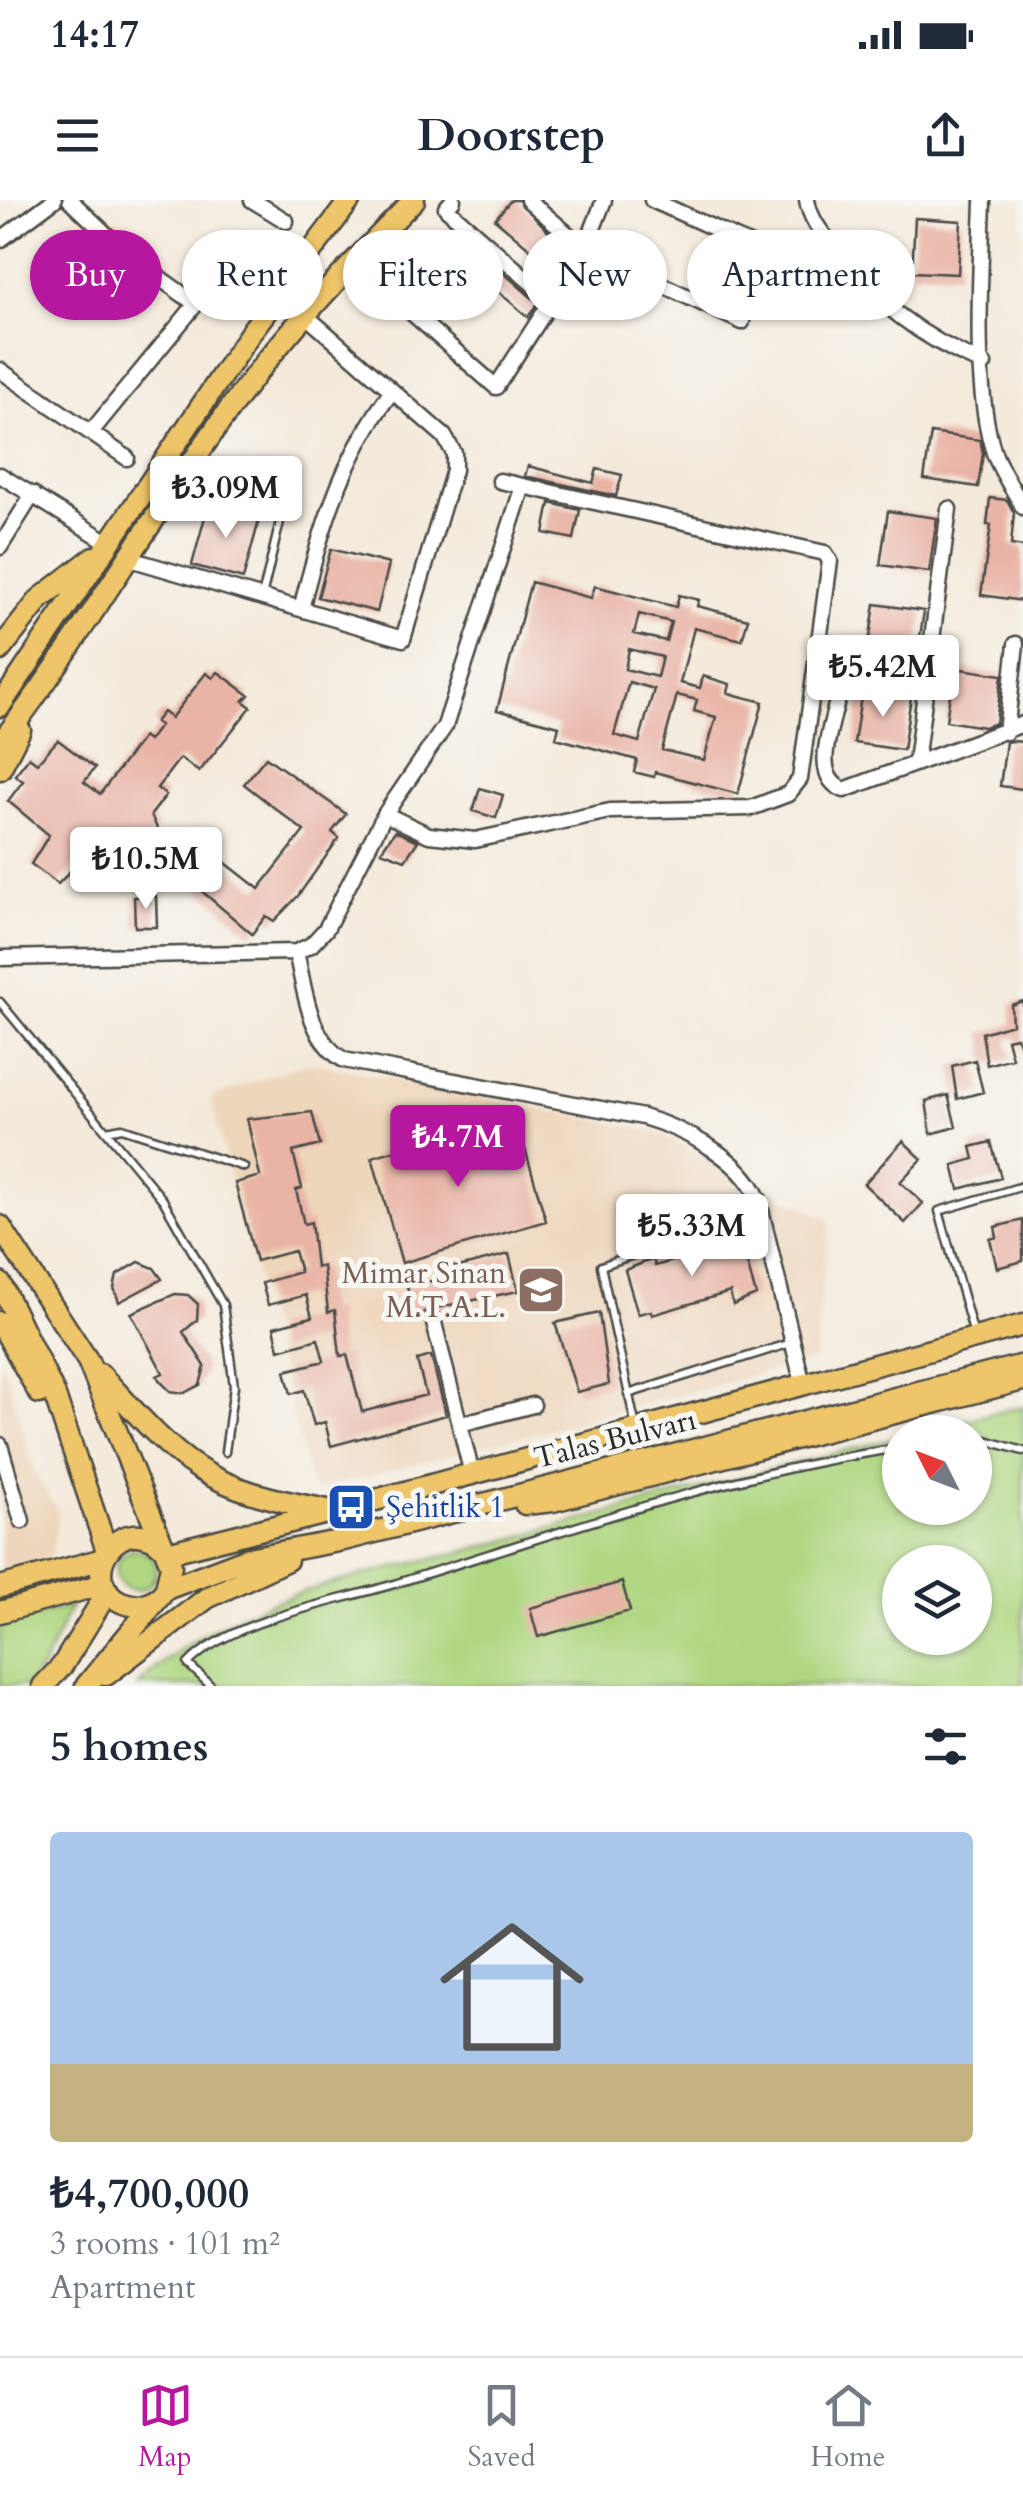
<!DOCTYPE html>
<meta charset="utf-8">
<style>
body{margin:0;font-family:Cardo,serif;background:#f6f6f7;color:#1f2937;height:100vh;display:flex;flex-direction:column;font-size:38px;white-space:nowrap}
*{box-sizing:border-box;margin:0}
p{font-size:32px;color:#747a83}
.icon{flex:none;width:55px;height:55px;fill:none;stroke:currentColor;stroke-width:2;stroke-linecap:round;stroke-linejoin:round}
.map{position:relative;height:1486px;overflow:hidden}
.sheet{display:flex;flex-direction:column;background:#fff;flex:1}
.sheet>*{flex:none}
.hud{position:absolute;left:30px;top:30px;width:965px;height:90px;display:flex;gap:20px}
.needle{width:65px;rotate:312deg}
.fabs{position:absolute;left:882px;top:1215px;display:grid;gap:20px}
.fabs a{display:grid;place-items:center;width:110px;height:110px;border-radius:50%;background:#fff;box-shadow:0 2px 8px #0004;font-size:50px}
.price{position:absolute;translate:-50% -85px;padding:0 22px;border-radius:10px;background:#fff;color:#222;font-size:32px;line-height:65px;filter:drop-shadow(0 2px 5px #0008)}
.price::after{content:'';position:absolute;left:50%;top:60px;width:30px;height:22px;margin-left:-15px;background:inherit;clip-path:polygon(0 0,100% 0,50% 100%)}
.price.current{background:#b5179e;color:#fff}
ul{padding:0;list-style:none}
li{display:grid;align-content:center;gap:20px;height:530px;padding:0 50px}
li+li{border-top:2px solid #e0e1e3}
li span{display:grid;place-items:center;height:310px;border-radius:10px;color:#555}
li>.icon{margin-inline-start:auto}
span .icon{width:180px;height:180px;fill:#fffc;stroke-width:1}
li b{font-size:42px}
h2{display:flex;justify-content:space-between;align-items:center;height:120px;padding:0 50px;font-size:42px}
.tag{padding:0 35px;border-radius:45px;background:#fff;box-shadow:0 2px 8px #0004;font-size:35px;line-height:90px}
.tag.current{background:#b5179e;color:#fff}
.status{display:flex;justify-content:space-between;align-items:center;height:70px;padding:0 50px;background:#fff;direction:ltr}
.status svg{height:28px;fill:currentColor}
header{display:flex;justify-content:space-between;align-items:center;height:130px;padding:0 50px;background:#fff;font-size:45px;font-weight:600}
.tabs{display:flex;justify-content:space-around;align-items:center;height:140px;border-top:2px solid #e0e1e3;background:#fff;font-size:28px;color:#747a83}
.tabs a{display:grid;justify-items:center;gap:5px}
.tabs .current{color:#b5179e}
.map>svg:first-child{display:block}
</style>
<div class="status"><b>14:17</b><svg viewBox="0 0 49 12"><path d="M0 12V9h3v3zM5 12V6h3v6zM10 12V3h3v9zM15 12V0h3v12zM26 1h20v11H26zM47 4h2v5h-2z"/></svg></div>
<header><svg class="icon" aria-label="menu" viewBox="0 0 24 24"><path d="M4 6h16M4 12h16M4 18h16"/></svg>Doorstep<svg class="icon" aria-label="share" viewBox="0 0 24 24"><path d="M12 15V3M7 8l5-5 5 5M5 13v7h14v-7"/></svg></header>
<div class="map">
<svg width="1023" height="1486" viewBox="0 0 1023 1486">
<rect width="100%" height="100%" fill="#f6f6f2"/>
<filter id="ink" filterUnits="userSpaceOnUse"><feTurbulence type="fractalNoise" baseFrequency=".01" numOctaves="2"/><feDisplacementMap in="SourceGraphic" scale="20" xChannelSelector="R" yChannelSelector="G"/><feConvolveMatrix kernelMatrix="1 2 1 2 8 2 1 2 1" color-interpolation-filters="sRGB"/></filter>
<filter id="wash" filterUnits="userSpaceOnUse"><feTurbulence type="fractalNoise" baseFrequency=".0048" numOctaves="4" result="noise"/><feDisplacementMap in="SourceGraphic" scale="40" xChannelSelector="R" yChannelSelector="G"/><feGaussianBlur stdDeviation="2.25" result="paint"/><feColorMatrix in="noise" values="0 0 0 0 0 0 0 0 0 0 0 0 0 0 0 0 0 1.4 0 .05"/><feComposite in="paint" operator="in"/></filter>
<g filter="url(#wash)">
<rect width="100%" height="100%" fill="#f4eadb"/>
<!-- built -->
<path fill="#eed6bb" d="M308,862L657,932L830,1020L814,1160L312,1291L210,898Z
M0,1154L35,1274L59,1313L53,1350L45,1364L0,1379Z"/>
<!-- green -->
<path fill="#afd781" stroke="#6d8156" stroke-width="2.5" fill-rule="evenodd" d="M1023,1206V1486H138C229,1392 372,1376 494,1344C629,1307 764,1271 900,1237V1308H975V1232H917ZM900,1362H975V1438H900Z
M116 1370a20 20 0 1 1 40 0a20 20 0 1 1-40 0Z
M71,1406L43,1466L26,1486H0V1425Z"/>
<g id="blocks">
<!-- building -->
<path fill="#e9b4a6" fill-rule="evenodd" d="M511,0H518L552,35L536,54L495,19Z
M915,18L961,21L958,74L912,72Z
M451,27L538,103L528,117L439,41Z
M931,233L980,240L983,253L978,287L924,279Z
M528,266L593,283L597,269L622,275L616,296L525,276Z
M990,298L1007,300L1014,313L1011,345L1023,347V401L981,395L991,325H987Z
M209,302L260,317L243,379L192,365Z
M550,303L580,310L574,339L544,333Z
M888,311L937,318L929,372L880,365Z
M331,349L389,364L377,412L318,397Z
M531,382L591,398L595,386L676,407L679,395L699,400L697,406L748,419L742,440L694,428L680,483L700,488L703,476L730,484L728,493L763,502L738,594L655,572L654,577L634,572L637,560L556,538L559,526L497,510ZM639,414L671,422L666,441L634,434ZM629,449L662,457L657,477L625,469ZM629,482L654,489L639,542L614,535ZM677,495L697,500L694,511L716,517L704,560L662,550Z
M875,404L924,411L916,463L867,456Z
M954,468L1002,475L996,523L984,527L946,521Z
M218,472L249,495L243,501L251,507L199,572L180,558L157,588L166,595L151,615L157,628L117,681L108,683L80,661L58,684L31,664L49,635L8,601L23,581L15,575L29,557L37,563L58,540L95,568L84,582L100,594L143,537L148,541L160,525L155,522L163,512L171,518L206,473L213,478Z
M862,490L911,497L903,550L854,543Z
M1012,541L1023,542V589L1000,586L1006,542Z
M266,557L346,614L332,632L339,638L298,696L274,721L266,716L252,734L177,670L199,642L259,689L304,631L244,584Z
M480,588L503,595L496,618L473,611Z
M395,631L418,641L405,660L381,651Z
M156,696L157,727H135L134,697Z
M1023,801V852L1016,837L1007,839L1012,858L987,865L982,833L1012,824L1011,805Z
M975,860L983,892L957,899L952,866Z
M948,895L956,927L931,934L926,901Z
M312,912L320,945L293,952L302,988L296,990L304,1024L311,1022L316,1068L323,1066L328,1112L335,1110L340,1156L347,1155L362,1212L426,1195L417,1160L431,1156L446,1215L331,1246L325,1222L314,1225L304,1190L291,1194L285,1171L324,1161L318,1139L279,1150L274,1127L312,1117L306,1095L268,1105L262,1083L300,1072L294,1051L256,1061L235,983L260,976L247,919Z
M502,919L505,928L518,924L546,1021L402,1063L372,957Z
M903,941L922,959L900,982L923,1003L905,1023L864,984Z
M991,942L1001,978L959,989L953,965L974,959L971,947Z
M1023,1020V1061L997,1068L990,1039L997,1037L995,1027Z
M726,1037L728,1041L740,1038L756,1095L733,1105L730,1092L652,1115L651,1111L638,1114L625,1070L653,1059L655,1066L712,1050L710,1042Z
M509,1054L518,1091L431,1109L414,1117L407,1087L452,1076L451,1069Z
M139,1062L154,1068L162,1079L119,1102L114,1088L117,1075Z
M175,1094L188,1095L198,1104L197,1120L183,1132L205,1166L200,1185L184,1193L170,1191L160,1181L157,1176L163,1173L131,1113Z
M599,1113L609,1184L577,1192L555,1123Z
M622,1382L630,1411L538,1437L530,1408Z"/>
</g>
</g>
<g filter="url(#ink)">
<use href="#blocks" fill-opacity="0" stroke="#494845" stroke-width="2.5"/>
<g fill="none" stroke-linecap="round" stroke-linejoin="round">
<!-- service casing -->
<g stroke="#494845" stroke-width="11">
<path id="service" d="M215,281L271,294L284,305L262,397
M0,802L163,1000L223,1105L234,1186L225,1252
M106,931L122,928L244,967
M974,1135L939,1011L1023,986
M628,1194L791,1143
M635,1223L601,1066L737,1019
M975,1237L1023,1251
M211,1486L188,1464C227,1421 335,1402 391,1385C558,1333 727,1273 900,1248"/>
</g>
<!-- minor casing -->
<g stroke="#494845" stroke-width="19">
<path id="minor" d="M70,0L129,56L196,104L91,232
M252,0L286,21
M453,0L446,8L552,101
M528,0L585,49L742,122
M652,0L784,60
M807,0C810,19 821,32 833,47C874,101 920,138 984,164
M983,0C981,72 972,186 994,253C1001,272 1013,289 1023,307
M0,40L54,0
M387,91L496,187L585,49L604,0
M0,170L127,258
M0,275L111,344
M0,347L33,294
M130,359L403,439L454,270V253L444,236L305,115
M301,409C321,329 342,258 392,191
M837,500C832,527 810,577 844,590L1023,524
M1006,532L1016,444
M916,562L949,309
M385,614L429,635L475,640L610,611L751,608L788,594L800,579L830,361L825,353L500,281
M296,752C305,789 308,839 344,860L643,917C684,929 740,957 758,998L803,1185
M0,758L296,752L311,745L326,729L385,614L445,526L523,286
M433,1119L472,1274
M460,1224L533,1205
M0,1245L22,1321"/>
</g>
<!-- primary casing -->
<g stroke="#494845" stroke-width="25">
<path id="primary" d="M0,450L40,399L94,357
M0,506L253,129L350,0
M0,544C85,433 154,311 237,199C290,127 352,63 414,0
M0,569L20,530
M0,1026L88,1161L171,1365L166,1389L86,1486
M0,1083L54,1193L107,1351
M0,1122L39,1193
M100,1174C184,1266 202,1288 328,1310
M525,1304L553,1301L1023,1180
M167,1353L335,1311L1023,1125
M0,1387L103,1359
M166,1389L248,1358L344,1340L1023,1165
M159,1397C147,1405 135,1408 121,1402C73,1379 122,1304 165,1349
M0,1412L104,1384
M106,1475L207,1398L287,1360
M43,1486L62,1466L108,1391"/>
</g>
<!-- service -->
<use href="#service" stroke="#fff" stroke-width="6"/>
<!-- minor -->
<use href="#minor" stroke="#fff" stroke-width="14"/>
<!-- primary -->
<use href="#primary" stroke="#eec569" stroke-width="20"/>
</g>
</g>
<!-- icons -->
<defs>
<g id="school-square" transform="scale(2.5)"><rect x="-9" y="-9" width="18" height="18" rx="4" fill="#8d6e63" stroke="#f6f6f2"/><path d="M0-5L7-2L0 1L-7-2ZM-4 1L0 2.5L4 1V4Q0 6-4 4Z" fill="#fff"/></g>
<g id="bus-square" transform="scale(2.5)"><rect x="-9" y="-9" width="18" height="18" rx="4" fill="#1a4fb4" stroke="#f6f6f2"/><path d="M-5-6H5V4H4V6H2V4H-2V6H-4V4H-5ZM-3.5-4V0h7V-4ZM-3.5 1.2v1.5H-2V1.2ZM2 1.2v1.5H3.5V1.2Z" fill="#fff"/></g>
</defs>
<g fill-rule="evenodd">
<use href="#school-square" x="541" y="1090"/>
<use href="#bus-square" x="351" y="1307"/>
</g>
<g text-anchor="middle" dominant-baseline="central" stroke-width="10" stroke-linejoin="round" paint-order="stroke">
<!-- education labels -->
<g font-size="30" fill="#785e54" stroke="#f6f6f2" text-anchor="end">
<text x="506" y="1073">Mimar Sinan<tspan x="506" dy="34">M.T.A.L.</tspan></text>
</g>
<!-- street labels -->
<g font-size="30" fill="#2b2b2b" stroke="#f6f6f2">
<text transform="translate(615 1239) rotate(-14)">Talas Bulvarı</text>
</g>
<!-- transit labels -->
<g font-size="30" fill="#164399" stroke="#f6f6f2" text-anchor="start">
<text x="386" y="1307">Şehitlik 1</text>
</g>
</g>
</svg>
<div class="fabs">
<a><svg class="needle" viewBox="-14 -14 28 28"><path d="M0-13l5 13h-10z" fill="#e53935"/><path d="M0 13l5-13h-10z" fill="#747a83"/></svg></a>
<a><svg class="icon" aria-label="layers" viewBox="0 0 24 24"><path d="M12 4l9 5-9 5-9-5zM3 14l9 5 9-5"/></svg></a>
</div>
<b class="price" style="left:226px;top:341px">₺3.09M</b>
<b class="price" style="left:883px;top:520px">₺5.42M</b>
<b class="price" style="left:146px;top:712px">₺10.5M</b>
<b class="price current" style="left:458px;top:990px">₺4.7M</b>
<b class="price" style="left:692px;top:1079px">₺5.33M</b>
<div class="hud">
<a class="tag current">Buy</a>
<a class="tag">Rent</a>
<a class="tag">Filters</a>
<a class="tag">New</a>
<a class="tag">Apartment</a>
</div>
</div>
<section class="sheet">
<h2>5 homes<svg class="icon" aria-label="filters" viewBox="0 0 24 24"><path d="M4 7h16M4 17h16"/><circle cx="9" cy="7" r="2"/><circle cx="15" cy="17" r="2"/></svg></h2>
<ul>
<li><span style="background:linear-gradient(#a9c7e8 75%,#c2b280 0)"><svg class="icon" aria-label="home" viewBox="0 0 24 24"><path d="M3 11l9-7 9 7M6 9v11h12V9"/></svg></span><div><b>₺4,700,000</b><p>3 rooms · 101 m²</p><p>Apartment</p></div></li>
</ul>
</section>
<nav class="tabs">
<a class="current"><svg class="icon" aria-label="map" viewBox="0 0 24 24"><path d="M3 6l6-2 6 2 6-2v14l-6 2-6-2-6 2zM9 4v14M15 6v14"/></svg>Map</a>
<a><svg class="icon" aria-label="saved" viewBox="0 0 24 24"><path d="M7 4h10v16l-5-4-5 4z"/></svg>Saved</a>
<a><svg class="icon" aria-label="home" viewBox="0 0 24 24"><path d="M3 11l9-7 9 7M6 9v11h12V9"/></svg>Home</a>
</nav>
